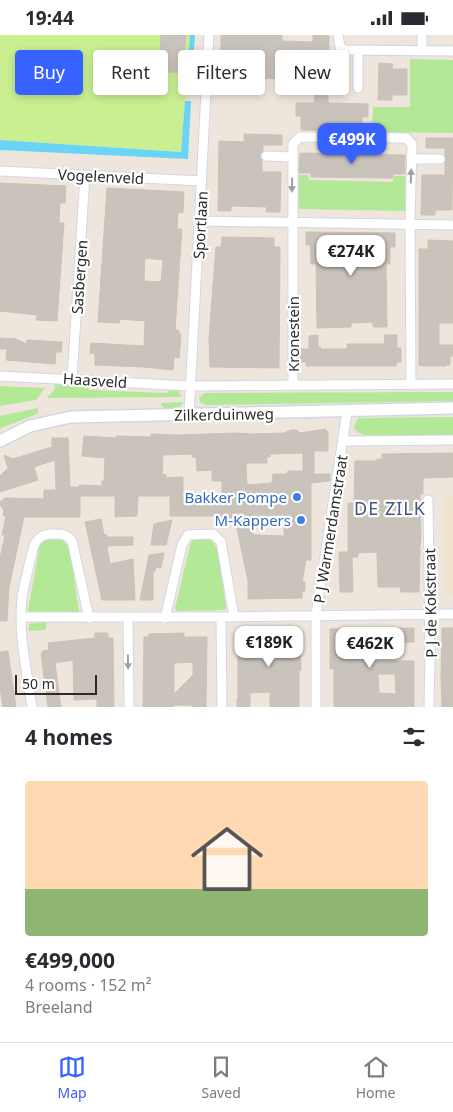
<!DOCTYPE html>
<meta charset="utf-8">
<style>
body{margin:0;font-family:"Noto Sans",sans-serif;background:#f7f7f7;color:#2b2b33;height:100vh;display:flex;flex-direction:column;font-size:19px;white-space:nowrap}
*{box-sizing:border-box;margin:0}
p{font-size:16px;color:#7c7c81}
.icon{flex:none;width:28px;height:28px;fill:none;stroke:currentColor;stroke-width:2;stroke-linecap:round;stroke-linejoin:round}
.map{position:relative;height:672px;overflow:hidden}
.drawer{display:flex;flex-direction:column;background:#fff;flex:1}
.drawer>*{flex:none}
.banner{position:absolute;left:15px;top:15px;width:424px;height:45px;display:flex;gap:10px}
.scale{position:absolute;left:15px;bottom:12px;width:82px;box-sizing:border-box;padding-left:5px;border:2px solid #2b2b2b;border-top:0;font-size:14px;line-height:18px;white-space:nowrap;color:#2b2b2b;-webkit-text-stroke:4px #fff;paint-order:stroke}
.price{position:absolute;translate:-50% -42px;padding:0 11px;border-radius:10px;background:#fff;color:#222;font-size:16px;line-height:32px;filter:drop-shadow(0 1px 2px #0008)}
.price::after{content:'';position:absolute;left:50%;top:30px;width:15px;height:11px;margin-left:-8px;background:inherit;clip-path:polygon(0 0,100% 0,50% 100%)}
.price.active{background:#3862ff;color:#fff}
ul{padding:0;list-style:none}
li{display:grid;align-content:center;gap:10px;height:265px;padding:0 25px}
li span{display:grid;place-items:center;height:155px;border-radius:5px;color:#555}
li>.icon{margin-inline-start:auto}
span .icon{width:90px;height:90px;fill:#fffc;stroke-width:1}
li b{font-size:21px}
h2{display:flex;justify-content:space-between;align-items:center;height:60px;padding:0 25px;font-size:21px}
.pill{padding:0 18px;border-radius:5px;background:#fff;box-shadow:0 2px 8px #0003;font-size:18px;line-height:45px}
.pill.active{background:#3862ff;color:#fff}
.status{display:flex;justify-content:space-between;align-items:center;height:35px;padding:0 25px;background:#fff;direction:ltr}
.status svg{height:14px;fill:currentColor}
.menu{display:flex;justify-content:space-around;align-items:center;height:70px;border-top:1px solid #e1e1e2;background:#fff;font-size:14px;color:#7c7c81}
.menu a{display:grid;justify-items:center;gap:2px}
.menu .active{color:#3862ff}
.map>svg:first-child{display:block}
</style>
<div class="status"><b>19:44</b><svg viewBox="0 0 49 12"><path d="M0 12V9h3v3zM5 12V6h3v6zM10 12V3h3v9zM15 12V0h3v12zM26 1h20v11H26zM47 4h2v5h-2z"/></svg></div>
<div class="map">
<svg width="453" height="672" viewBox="0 0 453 672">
<rect width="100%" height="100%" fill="#eee6dc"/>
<!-- education -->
<path fill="#f0e3cb" d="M453,462V560H446L444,463Z"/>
<!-- green -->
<path fill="#b3e896" d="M410,24L453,25V98L372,97L373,72H410Z
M299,140H308L309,145L393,147L394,141H405V176L298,174Z
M55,349L86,351L89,355L166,358L170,355L178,356L182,362L47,363L55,354Z
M0,351L45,353L36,365L0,371Z
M453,357V366L207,370L201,368L199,363L205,358Z
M183,367L181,371L176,374H166L162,371L161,368Z
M38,373V378C32,382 9,389 0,394V381Z
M453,382V400H364L357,397L354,393L356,386L359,383Z
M207,503L212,506L218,516L226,573L224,575L177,576L175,573L191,507L194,504Z
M51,504L63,505L70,514L79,577H30L28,575L40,509L44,505Z
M47,587L45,595L29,596V589Z"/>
<!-- pitch -->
<path fill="#c9ef91" d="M0,0H190L181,117L0,105Z"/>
<!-- water -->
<path fill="#69d4f6" d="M190,0H195L191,52H186Z
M185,66H191L188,124L0,115V105L181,117Z"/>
<!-- building -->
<path fill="#c9c3bc" stroke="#c9c2b6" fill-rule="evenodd" d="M161,0H186L182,38L159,36Z
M221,0H282V6L313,7V0L329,1L328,68L368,69V82H362V96L301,95V81H296V68H314L315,50L297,49V44L252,43V40H238V36H227V19L221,18Z
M379,28L393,29L392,34H407V60H392V65H378Z
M244,99L282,100V110H263V116L260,121L262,126V137H281L280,177H266L267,172L231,171V176H218L219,106L244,107Z
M426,103H453L452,175H435V180H421L422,140H445V113H426Z
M300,118L405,120V139H393V143L311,142V138H299Z
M0,148L66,151L65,168H60L59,188H64L57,286L36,285L37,280L0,276Z
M107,153L184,157L183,178L178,177L177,194H182L175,295H178L181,301L179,323L174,322L173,335L144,332L95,330V319L90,318L91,308L144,311L145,286L120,284L119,288L98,287ZM145,223L163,225L161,247L144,246Z
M306,197L395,198V212H390V229H386L387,292H373V287L351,288V292L317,293L316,229H311L310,210H306Z
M222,202L274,203V212H280L279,333L210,332L209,302L216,212H221Z
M428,205L453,206V288H439V310H453V321H450V330H446V331H422L419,330V214H428Z
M318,300V312H321V314H347V309H385L384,300H397V313H401V327H397L396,331H306V327H300V314H309V301Z
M0,303L16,304L27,309V305L62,307L61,317H56L55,329L6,325L7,314H0Z
M325,394L328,397V416H314V439H330V446L311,448V525H306L302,547H305V556H302V563L248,564V546L235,484L222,483V481H170V461H138L137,481L115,482V461H80V482H24L9,552L7,586H0V523L5,500H2L6,481H3L4,475L0,470V467L5,463L44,464V455H56L55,425L34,432L38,445L0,457V441L8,433L4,420L13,424L16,423L52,412V403H68L70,452H79V450L102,451V446H104L105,423L82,421L84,401L116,403V401L151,402V399L177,400L236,398L253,399L284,398L291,395H297L300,398ZM303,418V436H288L287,439H273L272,448L247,450L246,428H267V422H270V419ZM192,419V422H196L197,436L212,435V446H222V463H183V442L166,443V440L162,439L163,420ZM284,480V501L253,500L250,484L251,481Z
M453,418V442L423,443V459H420L421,502L420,511L419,557H401L400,552H378L377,517L358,518V522H352L353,557H340L339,517H348V468H354L355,426H377V424H382V419Z
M101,484L104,500L106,499L107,502H133V510L107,511L110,529L133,524L135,565H102L85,487Z
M172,485L166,510H151L154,489Z
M164,518L161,533L156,532L155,536L153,535V565H140L149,520Z
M414,593V607L374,608L375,626H414V672H334V634H330V594ZM378,639H395L396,659L379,658Z
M442,593H453V672H442L441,641Z
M270,596H288V601H300L301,635H299V672H270V657L250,658V672H237V663H238V602H242V597H253V601H270Z
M95,598H108V603H113L114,672H97V664L74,665L73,625L55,628L61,672H48L41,619L43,616L49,615L48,608L95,603Z
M184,598V602H207L206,672H192V670H174V672H143L144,602H149V599ZM193,627V640L174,659V628Z
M8,616L12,645L16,672H3L0,653V617Z"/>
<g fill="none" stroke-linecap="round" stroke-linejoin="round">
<!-- minor casing -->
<g stroke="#d2d6e5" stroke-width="11">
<path id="minor" d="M338,0L340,12L345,15L453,16
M422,16V0
M358,53V15
M266,121L293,122
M412,124H440
M0,136L202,146
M200,186L453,190
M0,341L190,351L453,349
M72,344L85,140
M293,350V109L300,102L406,103L412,109L410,190L411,349
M189,379L209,0
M344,406L453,405
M428,465L430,620L429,672
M21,582H221L453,579
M221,582L222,672
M128,583L129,672
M165,583L182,510L188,500L213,499L221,507L234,582
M32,672C27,637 18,599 22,564C23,553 27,541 29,530C33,515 33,500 51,499C60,499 66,498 72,506L89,583
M316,672V580L347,377"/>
</g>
<!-- tertiary casing -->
<g stroke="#d2d6e5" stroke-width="14">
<path id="tertiary" d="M0,406L30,391L71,382L453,373"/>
</g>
<!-- minor -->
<use href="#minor" stroke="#fff" stroke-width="9"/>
<!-- tertiary -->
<use href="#tertiary" stroke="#fff" stroke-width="11"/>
</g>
<!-- one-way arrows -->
<defs><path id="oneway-solid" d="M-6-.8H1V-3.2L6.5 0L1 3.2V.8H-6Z" transform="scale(1.25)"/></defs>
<g fill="#a0a0a0">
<use href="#oneway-solid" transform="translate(411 141) rotate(-88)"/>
<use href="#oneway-solid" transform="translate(292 150) rotate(91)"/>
<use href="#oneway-solid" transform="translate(128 627) rotate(89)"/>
</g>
<!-- markers -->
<g fill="#3f7fe0" stroke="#fff" stroke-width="2">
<circle cx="297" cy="462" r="5"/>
<circle cx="301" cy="485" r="5"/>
</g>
<g text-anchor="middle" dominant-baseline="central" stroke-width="4.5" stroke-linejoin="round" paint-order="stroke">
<!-- street labels -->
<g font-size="15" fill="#2b2b2b" stroke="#fff">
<text transform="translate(101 141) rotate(3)">Vogelenveld</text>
<text transform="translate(200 190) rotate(-87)">Sportlaan</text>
<text transform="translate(79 242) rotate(-86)">Sasbergen</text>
<text transform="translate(293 299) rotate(-90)">Kronestein</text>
<text transform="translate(95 345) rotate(4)">Haasveld</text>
<text transform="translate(224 379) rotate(-1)">Zilkerduinweg</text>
<text transform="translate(330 494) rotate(-81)">P J Warmerdamstraat</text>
<text transform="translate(430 568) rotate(-91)">P J de Kokstraat</text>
</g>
<!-- shop labels -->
<g font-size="15" fill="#366cbe" stroke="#fff" text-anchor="end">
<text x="287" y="462">Bakker Pompe</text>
<text x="291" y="485">M-Kappers</text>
</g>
<!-- quarter labels -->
<g font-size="18" letter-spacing="1" fill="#48537f" stroke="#fff">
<text x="390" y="473">DE ZILK</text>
</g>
</g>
</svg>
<div class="scale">50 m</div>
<b class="price active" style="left:352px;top:130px">€499K</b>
<b class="price" style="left:351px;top:242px">€274K</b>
<b class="price" style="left:269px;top:633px">€189K</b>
<b class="price" style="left:370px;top:634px">€462K</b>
<div class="banner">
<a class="pill active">Buy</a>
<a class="pill">Rent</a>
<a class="pill">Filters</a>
<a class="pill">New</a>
</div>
</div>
<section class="drawer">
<h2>4 homes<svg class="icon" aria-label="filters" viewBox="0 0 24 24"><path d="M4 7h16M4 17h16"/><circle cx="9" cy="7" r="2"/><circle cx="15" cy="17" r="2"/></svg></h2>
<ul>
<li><span style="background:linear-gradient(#ffd9b3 70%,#8fb573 0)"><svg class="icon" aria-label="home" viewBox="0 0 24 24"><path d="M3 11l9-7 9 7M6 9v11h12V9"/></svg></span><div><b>€499,000</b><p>4 rooms · 152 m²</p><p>Breeland</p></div></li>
</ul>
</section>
<nav class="menu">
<a class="active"><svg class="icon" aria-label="map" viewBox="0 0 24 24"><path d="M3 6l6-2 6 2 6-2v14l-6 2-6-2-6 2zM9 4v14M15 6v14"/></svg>Map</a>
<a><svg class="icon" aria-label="saved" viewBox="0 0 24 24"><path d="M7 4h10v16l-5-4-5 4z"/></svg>Saved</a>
<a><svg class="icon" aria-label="home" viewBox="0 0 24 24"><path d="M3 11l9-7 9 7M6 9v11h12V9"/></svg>Home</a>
</nav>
